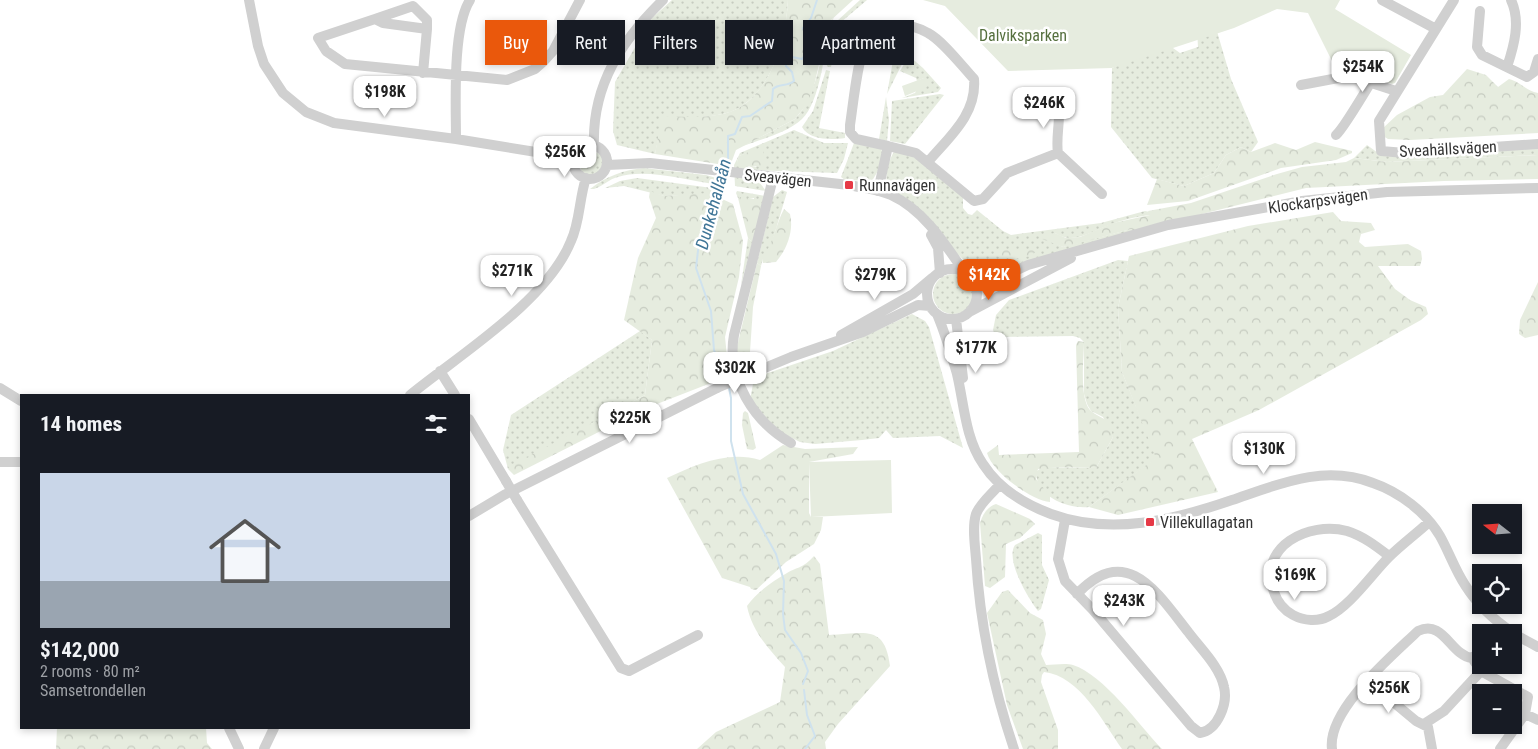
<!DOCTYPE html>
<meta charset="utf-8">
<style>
body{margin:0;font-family:"Roboto Condensed",sans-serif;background:#20242c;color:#f1f3f6;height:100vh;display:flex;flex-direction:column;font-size:19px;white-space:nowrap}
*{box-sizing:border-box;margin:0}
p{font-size:16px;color:#9ea1a6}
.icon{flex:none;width:28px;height:28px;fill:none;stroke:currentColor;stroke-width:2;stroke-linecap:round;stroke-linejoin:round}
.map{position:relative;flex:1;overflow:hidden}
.details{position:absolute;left:20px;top:394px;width:450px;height:335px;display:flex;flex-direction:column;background:#171b24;border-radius:0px;box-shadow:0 2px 8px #0003}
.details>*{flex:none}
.banner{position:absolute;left:485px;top:20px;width:475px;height:45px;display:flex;gap:10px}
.needle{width:32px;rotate:287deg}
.controls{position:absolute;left:1472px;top:504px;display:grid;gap:10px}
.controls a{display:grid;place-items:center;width:50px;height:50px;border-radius:0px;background:#171b24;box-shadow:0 2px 8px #0003;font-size:25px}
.price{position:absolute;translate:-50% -42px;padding:0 11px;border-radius:10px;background:#fff;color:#222;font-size:16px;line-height:32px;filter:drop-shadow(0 1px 2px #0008)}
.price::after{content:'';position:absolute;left:50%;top:30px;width:15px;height:11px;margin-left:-8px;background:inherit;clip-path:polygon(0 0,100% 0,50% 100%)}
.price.active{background:#ea580c;color:#fff}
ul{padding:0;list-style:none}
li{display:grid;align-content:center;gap:10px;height:265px;padding:0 20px}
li+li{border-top:1px solid #363941}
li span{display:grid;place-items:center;height:155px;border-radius:0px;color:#555}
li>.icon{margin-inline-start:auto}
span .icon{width:90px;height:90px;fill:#fffc;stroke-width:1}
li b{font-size:21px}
h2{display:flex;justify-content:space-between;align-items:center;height:60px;padding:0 20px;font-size:21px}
.chip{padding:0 18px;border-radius:0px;background:#171b24;box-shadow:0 2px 8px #0003;font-size:18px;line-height:45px}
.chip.active{background:#ea580c;color:#fff}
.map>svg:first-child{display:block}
</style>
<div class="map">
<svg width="1538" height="749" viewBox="0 0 1538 749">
<defs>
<pattern id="grass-dots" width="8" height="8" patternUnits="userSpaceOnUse" patternTransform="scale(1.25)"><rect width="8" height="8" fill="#e6ecdf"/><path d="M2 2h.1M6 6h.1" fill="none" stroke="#c6cbc0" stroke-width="1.8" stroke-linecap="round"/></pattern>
<pattern id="forest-crowns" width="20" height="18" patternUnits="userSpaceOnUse" patternTransform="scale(1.25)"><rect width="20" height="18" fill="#e6ecdf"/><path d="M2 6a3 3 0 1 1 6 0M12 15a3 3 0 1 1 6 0" fill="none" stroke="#c6cbc0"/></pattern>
</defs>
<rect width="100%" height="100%" fill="#fff"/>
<!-- grass -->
<path fill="url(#grass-dots)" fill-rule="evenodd" d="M672,0H788C786,37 775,83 742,106C722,120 686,117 663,117L655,154L617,145L613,131L615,82L652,18Z
M860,0H867L840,23L831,67H828L826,64L837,21Z
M834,18L829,27C825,51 820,102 802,119C787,133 762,139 743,146L795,119C818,94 821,54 829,22Z
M1216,28L1231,79L1258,142L1251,152L1241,147L1226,155L1214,173L1184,186L1152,178L1111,127L1112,68L1166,43L1180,53L1198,47L1197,30Z
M894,55L905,58L887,94Z
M909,56L923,68L941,88L938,92L902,98L915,93L924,78L917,81L916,78L900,71Z
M826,70L830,71L819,128L845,133V138C831,140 809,140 802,127L813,111Z
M940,94L944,95L905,144L890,141L892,101Z
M886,97L889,120L887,141L879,139Z
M794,130L824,143H848L844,159L837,173L743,170V180L760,183L766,191L735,186L734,165L740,153ZM763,148V158L756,167L737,162L739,156Z
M854,143L881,149L883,153L879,169L872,181L845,180L841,177Z
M1367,145L1378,153L1538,149V155L1387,162L1354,158Z
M591,149L601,155L603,164L599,172L591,175L582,172L577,161L580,154Z
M894,152L914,155L963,197V208L968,214L972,215L977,210L1003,231L1011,235L1101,223L1145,211L1150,212V215C1135,217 1121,220 1107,226C1090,232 1073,245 1055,233V243L1063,247L1131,229L1134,231L989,278L982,277L888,189C884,181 888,160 894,152Z
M644,168L706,175L716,178L714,184C686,180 645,168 618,177C609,179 603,186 594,189H590C606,176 624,170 644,168Z
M637,178L712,188L711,194L664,196L624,186L605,188L620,181Z
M782,190L787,192L770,249L763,258L761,266L757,263L773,197Z
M737,191L765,196L741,285L748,238L751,241L754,198H738L736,193Z
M1118,260L1128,261L1118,308L1122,372L1157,458L1089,507C1068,509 1036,497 1036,472L1042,467L1096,468L1113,437L1103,417L1091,411L1087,404L1084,394V342L1080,338L1073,336L996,337L993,330L996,315L1009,300Z
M933 294a20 20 0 1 1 40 0a20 20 0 1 1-40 0Z
M912,314L925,321L929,327L963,448L940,436L893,438L886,430L879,438L862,440L815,444L800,442L778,431L750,400L753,384L759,376L833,351Z
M640,331L652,340L645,395L508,469L503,450L511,415Z
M1038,533L1042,535V565L1049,580L1041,609L1038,611C1028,598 1005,560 1015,545Z"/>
<!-- forest -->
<path fill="url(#forest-crowns)" d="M788,0H853L829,22L813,90L806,105L795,119L736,150L730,166L655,154L662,116C686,117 721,120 742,106C774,84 786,37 788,0Z
M1467,69L1486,75L1498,87L1509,79C1521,82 1526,91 1538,93V133L1410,140L1388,139L1383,136L1382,129L1397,115L1430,97L1443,95Z
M1315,142L1352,151V153L1336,160L1281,168L1188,201L1147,205L1157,179L1184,186L1214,173L1226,155L1241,147L1251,152L1275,143L1296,150Z
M759,148H763L765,167L739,165L737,162L739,156Z
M1538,155V179L1444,181L1306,188L1134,231L1131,229L1069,246L1063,247L1042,239L1043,235L1055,233L1066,238L1080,237L1113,223L1150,215L1148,211L1191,203L1277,174L1302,167L1346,162L1354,158L1387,162Z
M650,191L664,196L709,193L733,204L743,241L739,277L725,337L729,376L644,409L514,475L508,469L514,464L645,395L652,340L624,320L638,258L656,218L649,197Z
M741,197C773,199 760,213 755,237L751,241L748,238L738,198Z
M784,209L790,214C794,231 787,249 776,262L763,263L762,258C774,243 775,226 784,209Z
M1333,212L1341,221L1371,223L1375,230L1361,234L1359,242L1365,247L1408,244L1421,251L1422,259L1420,266H1378L1395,289L1410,300L1426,307L1428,314L1421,320L1259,410L1192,439L1218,492L1118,515L1089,507L1156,458L1122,372L1118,308L1129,256L1248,226Z
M1001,250L1035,249L1038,250C1027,261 1010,259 996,256L995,251Z
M757,263L761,266L753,307L750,352L758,361L741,366L738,364L736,351Z
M1538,282V335L1525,338L1519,334L1520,320Z
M1078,341L1084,342C1084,358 1079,397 1090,410C1095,415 1104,418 1110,423L1113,437L1096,468L1058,467L1038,469L1036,479L1050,496V502C1031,500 992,472 987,453L998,445L999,455L1079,452L1076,345Z
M745,411L748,413L756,448L753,450L747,449L742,425L743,413Z
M783,445L805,449L858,447L853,454L809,462V513L811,517H823L821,530L814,544L786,562L756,590L751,589L750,587L722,578L667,478C695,465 728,450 760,460Z
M996,504L1030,519L1035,524L1020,538L1006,544L1005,577L990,588L985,586L980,523C983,514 987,507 996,504Z
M814,556L820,564L829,635C863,634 885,623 890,666L838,724L825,742L826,749H697L716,732L780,702L785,667C768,648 752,631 747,606C757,592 773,581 787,573C799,566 802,569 814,556Z
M1008,590L1030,613L1043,620L1046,634L1041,654L1046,665C1054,665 1065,663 1073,665C1104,675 1139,725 1162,749H1122C1103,722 1080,676 1044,672L1042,675L1041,682L1058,730V749H1023L1007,705L987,613L1002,592Z
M57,728H206L207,743L212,749H56Z"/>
<!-- park -->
<path fill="#e6ecdf" d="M923,0H1340L1335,9L1411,55L1395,83L1392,84L1360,72L1338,73L1308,13L1277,9L1234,28L1112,68L1008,71L945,6Z
M924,78L927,87L905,96L902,86Z
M891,460L892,513L811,517L809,462Z"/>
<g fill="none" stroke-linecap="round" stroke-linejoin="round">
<!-- stream -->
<path stroke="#cfe2ee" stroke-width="2" d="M725,169L728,160V136L735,134L742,117L750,116L772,101L773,89C779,83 787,87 794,81L792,72L786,66V61L792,57L802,59C811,49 807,39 803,28L811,18L817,0
M722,175L710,204L699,242L696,268L711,311L714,350L725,379
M729,388L731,398V441L743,494L776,554L784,581L783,614L785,630L801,653L808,671L803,684
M804,690L807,715L815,736L805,749"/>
<!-- minor -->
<path stroke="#d0d0d0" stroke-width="10" d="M249,0L258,46L264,64L283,93L306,112L334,123L456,139L573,158
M1382,0L1436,29
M1454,0L1379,121L1381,151L1405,153L1538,144
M1480,11L1477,47L1482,55L1527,77L1534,72L1538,59
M375,19L413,6L427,20V29
M1507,67C1514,46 1521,21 1511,0
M423,73L427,29L383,23L375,19L318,38L326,51L345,64L507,80L535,69L544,61L553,51L580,0
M1301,85L1338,78H1356L1396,91
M1056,98C1063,115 1055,135 1058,153
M1336,135C1342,130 1365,92 1371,82
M456,139C456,105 452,28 470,0
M573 162a17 17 0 1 1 34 0a17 17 0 1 1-34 0Z
M594,145C592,85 622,40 663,0
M888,146L856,139L850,132V125C853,106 858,52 868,38C881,20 911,23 928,33C943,41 962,66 974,79C977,115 948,138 928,162
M607,165L650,163L849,185C863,188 878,189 891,195C924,210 945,244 965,273
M773,178L734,335C726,378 754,422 791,443
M878,191L888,146L916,153L974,201L983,199L1007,173L1058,153L1102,194
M931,235L938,248L940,273
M927 294a25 25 0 1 1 50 0a25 25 0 1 1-50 0Z
M973,280L988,283L1028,265L1168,225L1302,201L1387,192L1538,188
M971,311L1071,258
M937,314C945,333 951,353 957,374C964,403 965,438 983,464C999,489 1024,504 1051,514C1111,536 1174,520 1232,500C1279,484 1324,464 1373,483C1399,492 1426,512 1440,536C1449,552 1455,570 1465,585C1477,604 1494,620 1512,632
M956,319L963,378
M841,335L913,294L932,278
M440,371L455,395
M743,377L791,357L863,332L918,305L930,306
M0,388L21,401
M410,395C459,355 547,301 571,241C580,222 579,199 586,178
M469,419L506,481
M0,462H21
M1000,484C993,493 980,503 976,514C972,527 975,545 976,559C980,624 993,687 1014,749
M517,500L621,668L629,671L698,635
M469,516L504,495L717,388
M1065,520L1058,559L1065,581L1093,610L1191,726L1200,733C1218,730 1228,703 1224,687C1220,667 1201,649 1189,633C1158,594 1127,541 1077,594
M1389,556C1376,546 1363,536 1347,531C1309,521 1257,546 1274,592C1277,601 1284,610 1293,615C1304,621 1318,622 1329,616C1350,606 1372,574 1389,557C1401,545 1416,534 1429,522
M1514,634L1538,647
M1472,658L1481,671L1528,697L1525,714L1500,749
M1368,681L1416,721L1428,727L1432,749
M1525,714L1538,720
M1424,724L1444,711L1481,671
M229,728L239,749
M264,749L274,728
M1332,749C1327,710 1392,656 1418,631C1444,619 1450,655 1472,658L1481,651"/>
<!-- minor-bridge -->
<path stroke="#d0d0d0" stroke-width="10" d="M717,388L743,377
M506,481L517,500"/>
</g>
<!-- markers -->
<g fill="#e63946" stroke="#fff" stroke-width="2">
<rect x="844" y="180" width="10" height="10" rx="2.5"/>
<rect x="1145" y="517" width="10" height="10" rx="2.5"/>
</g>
<g text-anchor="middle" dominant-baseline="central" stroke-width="5" stroke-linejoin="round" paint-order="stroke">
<!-- park labels -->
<g font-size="16" fill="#56703f" stroke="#fff">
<text x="1023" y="35">Dalviksparken</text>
</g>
<!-- street labels -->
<g font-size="16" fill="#333" stroke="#fff">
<text transform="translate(1448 149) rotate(-3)">Sveahällsvägen</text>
<text transform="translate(778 178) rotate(6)">Sveavägen</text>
<text transform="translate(1318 201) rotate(-8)">Klockarpsvägen</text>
</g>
<!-- poi labels -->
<g font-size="16" fill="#333" stroke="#fff" text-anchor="start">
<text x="859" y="185">Runnavägen</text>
<text x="1160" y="522">Villekullagatan</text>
</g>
<!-- water labels -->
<g font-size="18" font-style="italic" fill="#3f7597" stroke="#fff">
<text transform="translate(713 204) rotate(-75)">Dunkehallaån</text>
</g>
</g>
</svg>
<div class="controls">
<a><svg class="needle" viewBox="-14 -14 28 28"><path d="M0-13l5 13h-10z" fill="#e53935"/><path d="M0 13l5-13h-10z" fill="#9ea1a6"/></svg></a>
<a><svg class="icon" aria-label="locate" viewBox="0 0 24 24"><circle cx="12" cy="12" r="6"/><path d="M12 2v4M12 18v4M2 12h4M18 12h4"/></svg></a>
<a>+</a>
<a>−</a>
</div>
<b class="price" style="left:1363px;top:93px">$254K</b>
<b class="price" style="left:385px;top:118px">$198K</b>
<b class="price" style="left:1044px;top:129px">$246K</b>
<b class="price" style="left:565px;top:178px">$256K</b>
<b class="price" style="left:512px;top:297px">$271K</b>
<b class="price" style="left:875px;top:301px">$279K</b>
<b class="price active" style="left:989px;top:301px">$142K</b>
<b class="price" style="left:976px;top:374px">$177K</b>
<b class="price" style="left:735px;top:394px">$302K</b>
<b class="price" style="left:630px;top:444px">$225K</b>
<b class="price" style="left:1264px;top:475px">$130K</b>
<b class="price" style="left:1295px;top:601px">$169K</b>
<b class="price" style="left:1124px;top:627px">$243K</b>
<b class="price" style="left:1389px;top:714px">$256K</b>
<div class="banner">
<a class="chip active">Buy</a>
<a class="chip">Rent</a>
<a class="chip">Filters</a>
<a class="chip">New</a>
<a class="chip">Apartment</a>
</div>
<section class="details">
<h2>14 homes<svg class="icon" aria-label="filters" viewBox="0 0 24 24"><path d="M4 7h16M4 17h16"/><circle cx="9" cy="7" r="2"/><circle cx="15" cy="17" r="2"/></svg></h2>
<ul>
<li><span style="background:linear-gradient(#c9d6e8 70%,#9aa5b1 0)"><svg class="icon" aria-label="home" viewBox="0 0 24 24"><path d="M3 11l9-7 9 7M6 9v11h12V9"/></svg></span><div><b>$142,000</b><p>2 rooms · 80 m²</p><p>Samsetrondellen</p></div></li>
</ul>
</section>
</div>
